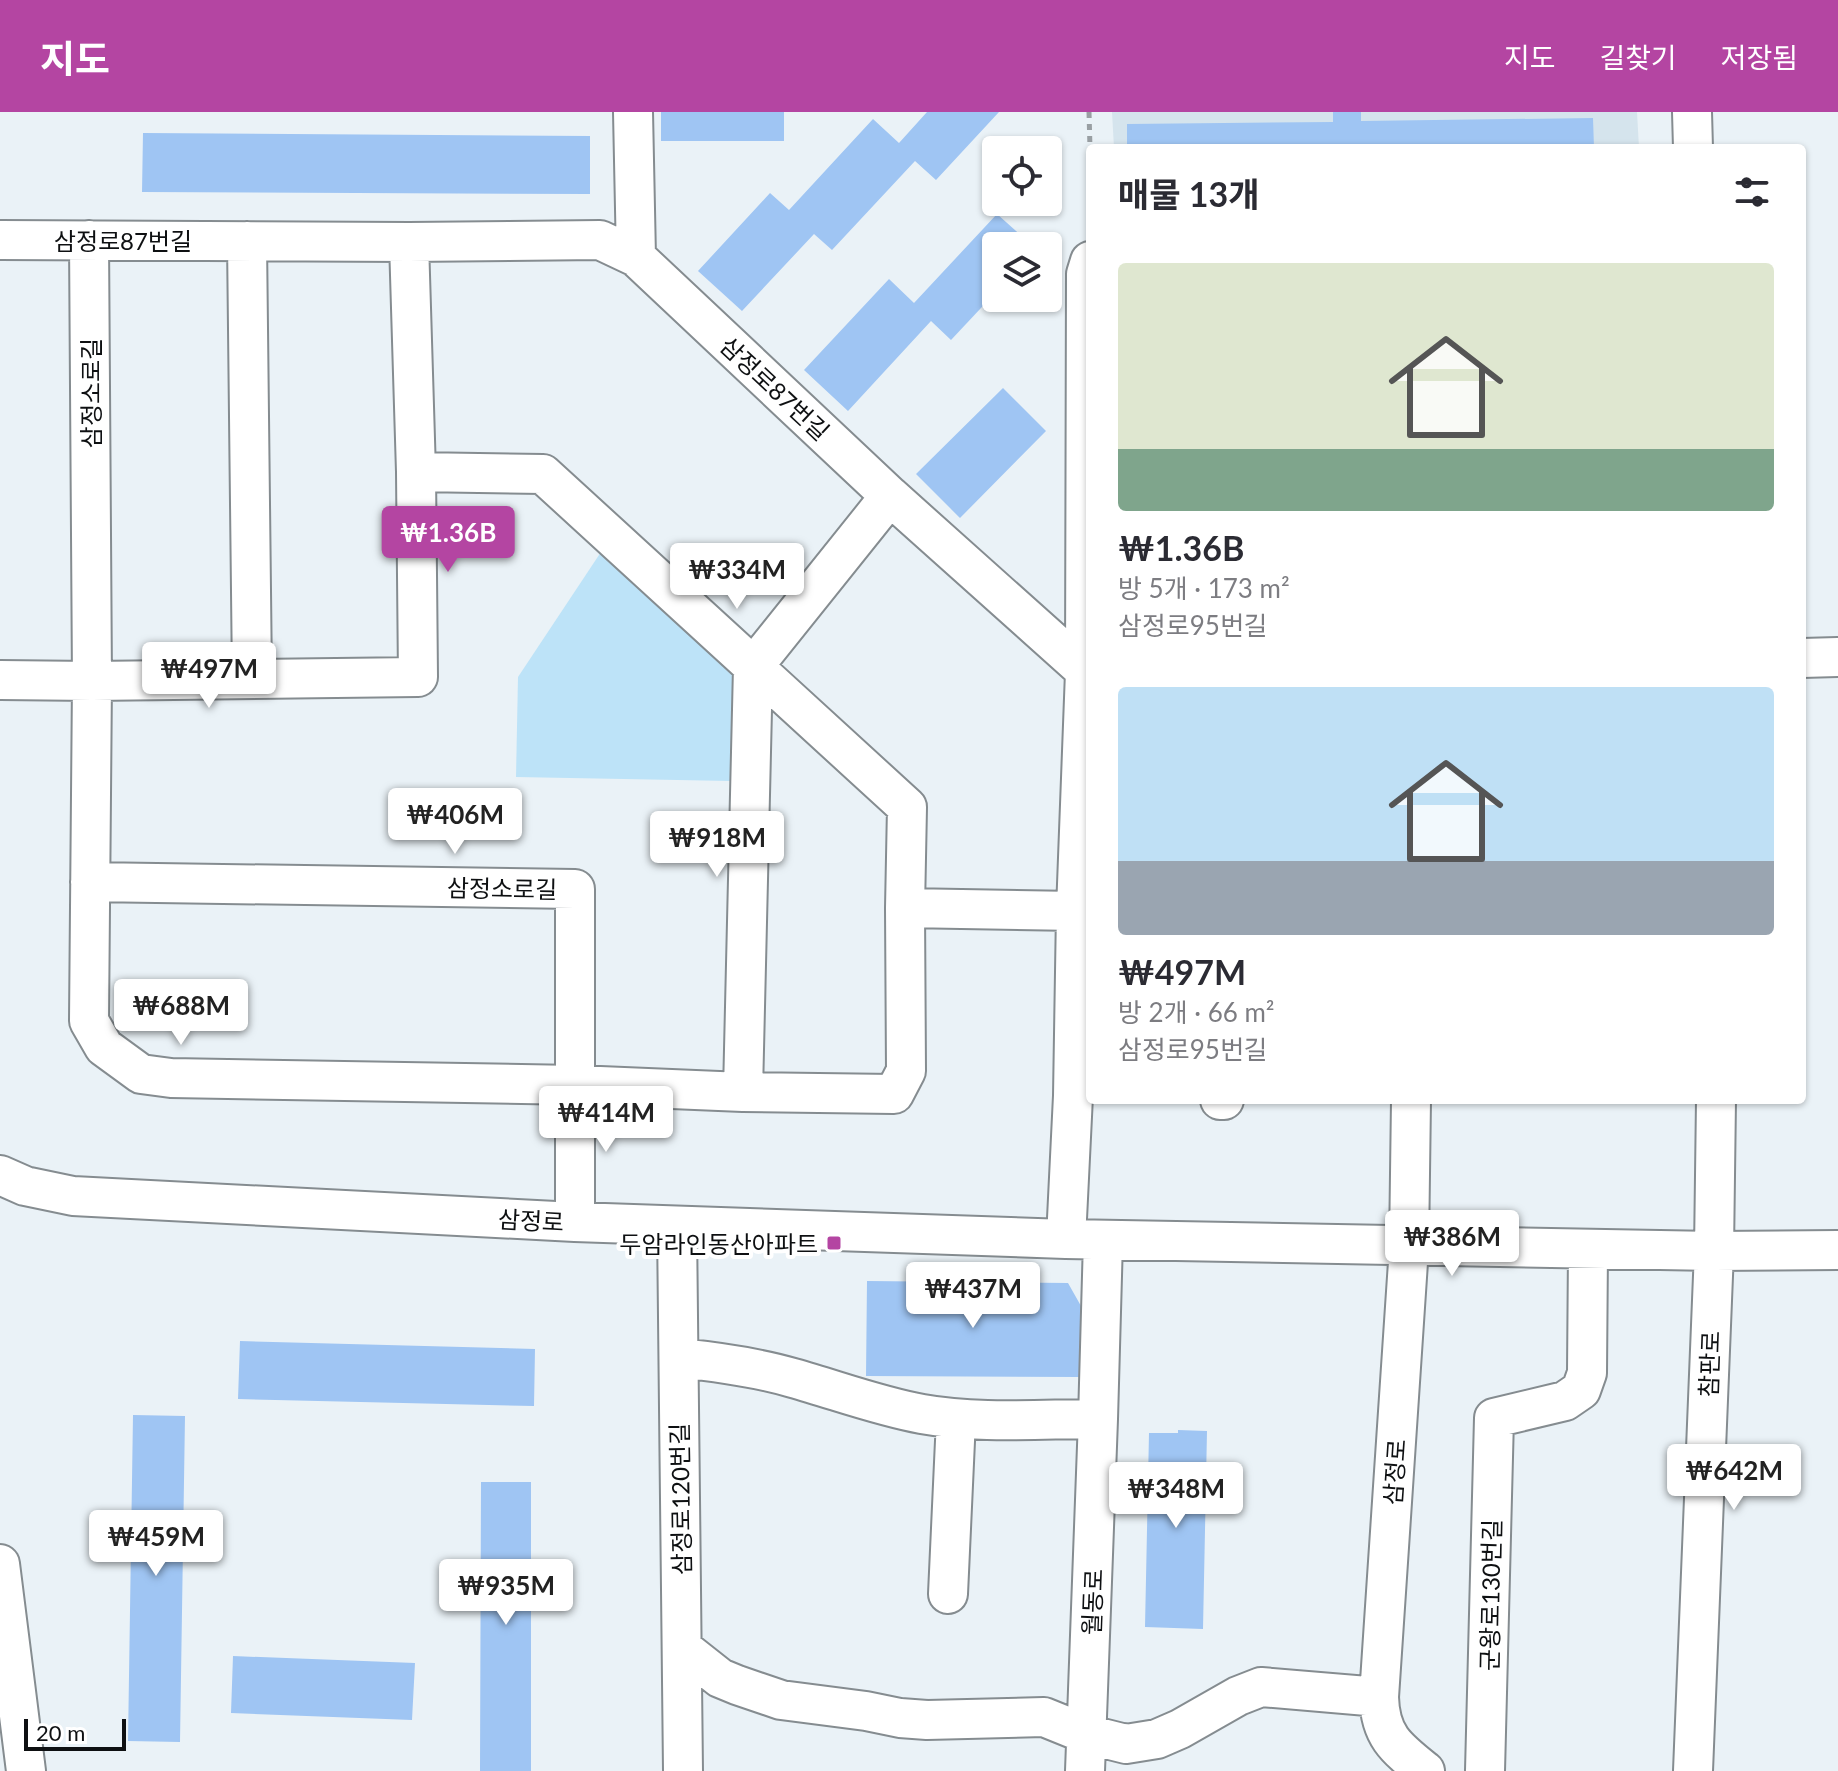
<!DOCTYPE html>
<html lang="ko">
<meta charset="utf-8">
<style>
body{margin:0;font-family:Lato,"Noto Sans KR",sans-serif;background:#f7f7f7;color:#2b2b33;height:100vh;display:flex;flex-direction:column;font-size:30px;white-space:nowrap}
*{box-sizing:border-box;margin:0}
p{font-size:26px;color:#7c7c81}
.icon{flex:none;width:44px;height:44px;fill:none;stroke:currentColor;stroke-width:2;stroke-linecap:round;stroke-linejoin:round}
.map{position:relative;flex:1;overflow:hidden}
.drawer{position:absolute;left:1086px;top:32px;width:720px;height:960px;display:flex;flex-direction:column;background:#fff;border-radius:8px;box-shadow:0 2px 6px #0004}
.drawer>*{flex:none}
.tools{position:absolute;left:982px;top:24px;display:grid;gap:16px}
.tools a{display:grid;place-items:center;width:80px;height:80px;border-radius:8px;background:#fff;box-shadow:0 2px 6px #0004;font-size:40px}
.scale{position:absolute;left:24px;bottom:20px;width:102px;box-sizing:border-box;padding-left:8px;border:4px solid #0e1012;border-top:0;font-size:22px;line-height:28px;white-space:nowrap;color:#0e1012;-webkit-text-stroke:6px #fff;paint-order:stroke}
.price{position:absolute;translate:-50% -68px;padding:0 18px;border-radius:8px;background:#fff;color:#222;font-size:26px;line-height:52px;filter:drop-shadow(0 2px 4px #0008)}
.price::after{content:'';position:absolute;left:50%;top:48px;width:24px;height:18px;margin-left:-12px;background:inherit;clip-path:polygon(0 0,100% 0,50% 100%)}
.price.current{background:#b445a2;color:#fff}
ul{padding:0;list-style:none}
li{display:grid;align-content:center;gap:16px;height:424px;padding:0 32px}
li span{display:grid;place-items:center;height:248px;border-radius:8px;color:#555}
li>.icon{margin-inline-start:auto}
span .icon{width:144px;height:144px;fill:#fffc;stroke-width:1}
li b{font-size:34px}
h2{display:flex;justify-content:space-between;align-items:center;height:96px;padding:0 32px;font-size:34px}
header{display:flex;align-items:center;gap:48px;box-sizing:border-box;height:112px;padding:0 40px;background:#b445a2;color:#fff}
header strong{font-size:38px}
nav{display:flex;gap:44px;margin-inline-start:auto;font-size:28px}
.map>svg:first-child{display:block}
</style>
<header>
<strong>지도</strong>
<nav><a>지도</a><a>길찾기</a><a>저장됨</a></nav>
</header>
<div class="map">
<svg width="1838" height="1659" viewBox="0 0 1838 1659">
<rect width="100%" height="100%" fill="#eaf2f7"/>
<!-- built -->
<path fill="#d5e4ed" d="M1112,0H1637L1639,36H1114Z"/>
<!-- green -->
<path fill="#bde3f8" d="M605,434L734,559L731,669L516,665L518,565Z"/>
<!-- building -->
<path fill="#9fc5f3" d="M661,0H784V29H661Z
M927,0H999L936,68L915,49L832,138L814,122L742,199L698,159L770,81L789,98L873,7L899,31Z
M1333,0H1361V9L1593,6L1594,36H1127V12L1333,10Z
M143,21L590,24V82L142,80Z
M997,102L1033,134H996V180L951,228L931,209L848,299L804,258L889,167L914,191Z
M1003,276L1046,319L960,406L916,362Z
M867,1169L1068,1171L1081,1194L1080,1265L866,1264Z
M240,1229L535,1237L534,1294L238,1287Z
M133,1303L185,1304L180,1630L128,1629Z
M1178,1318L1207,1319L1203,1517L1145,1515L1149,1321H1178Z
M481,1370H531V1659H480Z
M233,1544L415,1551L412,1608L231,1601Z"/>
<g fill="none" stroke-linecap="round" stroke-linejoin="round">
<!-- minor casing -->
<g stroke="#858c90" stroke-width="42">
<path id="minor" d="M633,0L636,145
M1692,0L1693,36
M0,128L409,130L600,128L636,145L890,384L1090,563
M89,128L92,569L89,909L104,935L141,962L171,966L576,973L743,980L894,982L906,959L905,796L907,695L543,362L416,360
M247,129L252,566
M1802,546L1838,545
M0,568L92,569L418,565L416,360L409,130
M90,770L575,777V1110
M905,796L1076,799
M743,980L753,555L890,384
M1220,988H1224
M1411,988L1409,1135L1379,1585C1380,1624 1396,1636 1425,1659
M0,1063L25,1074L73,1084L575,1110L1066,1127L1714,1139L1838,1138
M677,1114L683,1659
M1066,1127L1073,984L1076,799L1085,560L1086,162L1090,149
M679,1246C718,1250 756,1255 793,1266C836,1278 878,1294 922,1302C977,1312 1042,1307 1098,1307
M0,1452L26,1659
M948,1482L956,1307
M682,1536L720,1566L737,1573L781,1588L866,1599L900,1606L927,1608L1044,1605L1086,1622L1126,1632L1157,1627L1180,1617L1238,1584L1261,1575L1379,1585
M1085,1659L1098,1307L1103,1128
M1485,1659L1494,1306L1565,1289L1581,1278L1587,1261L1588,1138
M1693,1659L1714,1139L1716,988"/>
</g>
<!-- path -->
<path stroke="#999fa3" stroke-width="5" stroke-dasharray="6 6" stroke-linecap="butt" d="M1089,0L1090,36"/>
<!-- minor -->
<use href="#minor" stroke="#fff" stroke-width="38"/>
</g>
<!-- markers -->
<rect fill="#b445a2" stroke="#fff" stroke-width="3" x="826" y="1123" width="16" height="16" rx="4"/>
<g text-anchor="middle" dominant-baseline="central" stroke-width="8" stroke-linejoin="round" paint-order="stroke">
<!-- street labels -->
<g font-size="24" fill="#0e1012" stroke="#fff">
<text x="123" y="128">삼정로87번길</text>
<text transform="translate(775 276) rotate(43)">삼정로87번길</text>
<text transform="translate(90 281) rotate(-90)">삼정소로길</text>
<text transform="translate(502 776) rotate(1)">삼정소로길</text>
<text transform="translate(531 1108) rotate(3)">삼정로</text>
<text transform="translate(1709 1252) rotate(-88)">참판로</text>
<text transform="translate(1394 1360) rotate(-86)">삼정로</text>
<text transform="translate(680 1387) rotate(-91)">삼정로120번길</text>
<text transform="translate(1490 1483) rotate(-89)">군왕로130번길</text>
<text transform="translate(1092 1490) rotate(-88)">월동로</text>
</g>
<!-- poi labels -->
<g font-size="24" fill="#0e1012" stroke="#fff" text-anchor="end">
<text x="818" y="1131">두암라인동산아파트</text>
</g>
</g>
</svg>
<div class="tools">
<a><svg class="icon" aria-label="locate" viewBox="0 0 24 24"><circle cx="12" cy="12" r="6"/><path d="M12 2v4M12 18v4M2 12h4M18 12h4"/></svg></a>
<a><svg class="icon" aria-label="layers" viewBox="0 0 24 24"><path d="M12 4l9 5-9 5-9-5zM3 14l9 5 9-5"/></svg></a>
</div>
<div class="scale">20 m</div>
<b class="price current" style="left:448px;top:462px">₩1.36B</b>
<b class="price" style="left:737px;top:499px">₩334M</b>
<b class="price" style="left:209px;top:598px">₩497M</b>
<b class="price" style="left:455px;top:744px">₩406M</b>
<b class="price" style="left:717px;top:767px">₩918M</b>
<b class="price" style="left:181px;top:935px">₩688M</b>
<b class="price" style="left:606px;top:1042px">₩414M</b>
<b class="price" style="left:1452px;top:1166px">₩386M</b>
<b class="price" style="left:973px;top:1218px">₩437M</b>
<b class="price" style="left:1734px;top:1400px">₩642M</b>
<b class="price" style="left:1176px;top:1418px">₩348M</b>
<b class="price" style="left:156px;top:1466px">₩459M</b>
<b class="price" style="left:506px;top:1515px">₩935M</b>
<section class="drawer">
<h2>매물 13개<svg class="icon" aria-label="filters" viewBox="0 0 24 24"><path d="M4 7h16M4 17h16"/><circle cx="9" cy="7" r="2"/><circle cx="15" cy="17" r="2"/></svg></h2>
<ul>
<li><span style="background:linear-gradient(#dfe7d0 75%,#7fa58c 0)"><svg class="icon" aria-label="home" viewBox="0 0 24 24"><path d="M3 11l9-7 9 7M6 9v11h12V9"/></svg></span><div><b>₩1.36B</b><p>방 5개 · 173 m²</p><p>삼정로95번길</p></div></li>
<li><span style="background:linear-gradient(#bfe0f5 70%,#9aa5b1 0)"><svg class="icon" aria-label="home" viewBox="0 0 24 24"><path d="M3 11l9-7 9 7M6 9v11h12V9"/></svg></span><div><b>₩497M</b><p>방 2개 · 66 m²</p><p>삼정로95번길</p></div></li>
</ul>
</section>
</div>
